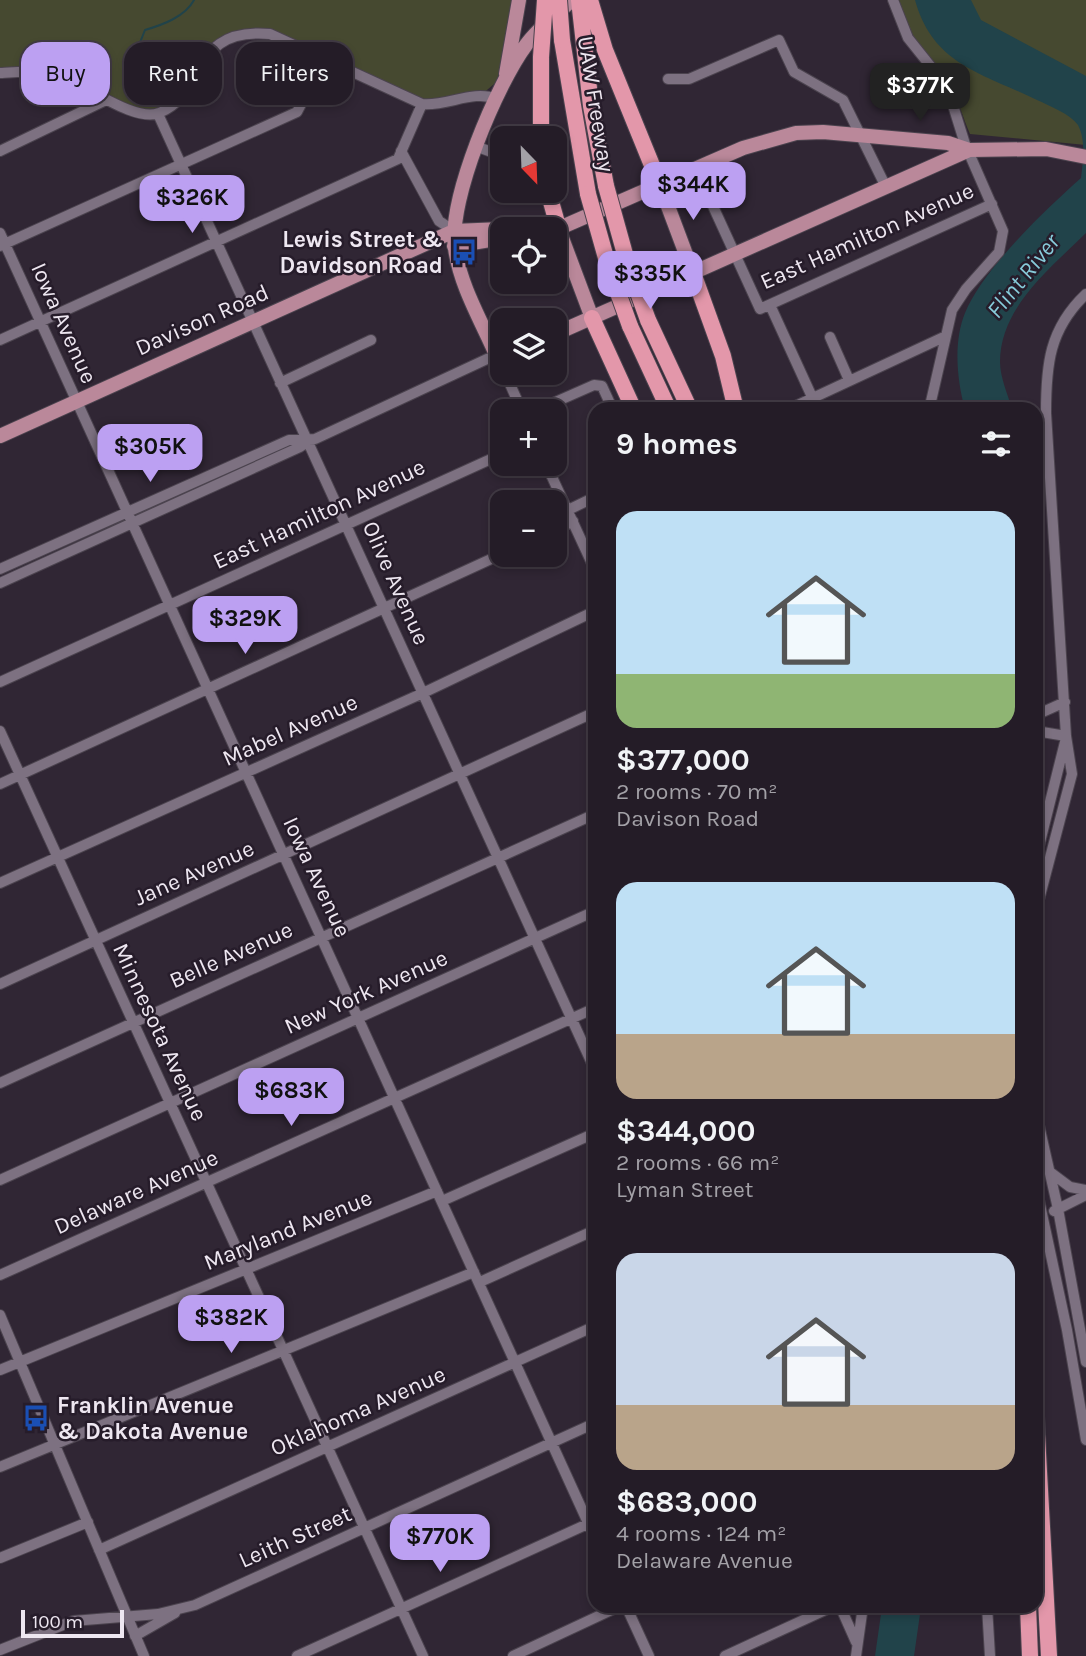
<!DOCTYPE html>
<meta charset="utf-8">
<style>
body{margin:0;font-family:Karla,sans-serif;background:#2c252f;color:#f1f3f6;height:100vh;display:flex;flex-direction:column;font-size:26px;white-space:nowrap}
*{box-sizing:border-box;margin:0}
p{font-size:23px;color:#a3a1a7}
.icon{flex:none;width:38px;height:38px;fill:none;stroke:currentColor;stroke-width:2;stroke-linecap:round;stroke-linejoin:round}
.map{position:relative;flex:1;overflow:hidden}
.side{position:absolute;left:588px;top:402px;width:455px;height:1211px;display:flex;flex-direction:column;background:#241c27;border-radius:21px;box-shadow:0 4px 10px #0003,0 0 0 2px #413a44}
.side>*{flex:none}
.guide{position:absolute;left:21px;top:42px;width:462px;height:63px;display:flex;gap:14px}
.needle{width:46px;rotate:157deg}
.buttons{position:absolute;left:490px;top:126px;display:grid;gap:14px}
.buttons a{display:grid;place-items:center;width:77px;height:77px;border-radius:14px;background:#241c27;box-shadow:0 4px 10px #0003,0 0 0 2px #413a44;font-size:35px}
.scale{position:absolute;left:21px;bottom:18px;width:103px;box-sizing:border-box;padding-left:7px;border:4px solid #eee7f1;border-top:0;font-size:19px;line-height:24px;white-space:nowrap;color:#eee7f1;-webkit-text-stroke:5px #261c2a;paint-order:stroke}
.price{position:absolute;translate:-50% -60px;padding:0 16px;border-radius:14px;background:#bca0f2;color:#111;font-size:23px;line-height:46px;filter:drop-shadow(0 2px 4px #0008)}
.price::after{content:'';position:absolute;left:50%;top:42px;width:21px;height:16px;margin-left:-10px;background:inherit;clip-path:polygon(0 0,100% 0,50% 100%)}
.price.selected{background:#222;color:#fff}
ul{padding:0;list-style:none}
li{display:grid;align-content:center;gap:14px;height:371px;padding:0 28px}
li span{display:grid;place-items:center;height:217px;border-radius:21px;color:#555}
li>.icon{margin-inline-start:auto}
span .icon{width:126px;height:126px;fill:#fffc;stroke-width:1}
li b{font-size:30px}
h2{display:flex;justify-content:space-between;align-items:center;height:84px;padding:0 28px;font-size:30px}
.chip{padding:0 24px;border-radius:21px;background:#241c27;box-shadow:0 4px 10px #0003,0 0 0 2px #413a44;font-size:24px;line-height:63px}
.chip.selected{background:#bca0f2;color:#111}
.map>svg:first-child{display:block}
</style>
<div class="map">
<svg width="1086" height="1656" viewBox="0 0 1086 1656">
<rect width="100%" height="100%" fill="#302634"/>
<!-- green -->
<path fill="#464930" d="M0,0H517L506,74L481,95L437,105L270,34L223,41L177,101L146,114L52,74L0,73Z
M899,0H1086V145L970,134C963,118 958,98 948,84C930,57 904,33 899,0Z"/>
<!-- water -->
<path fill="#21434a" d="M915,0H971L981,20L1086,76V233C1051,268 1000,307 1000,362C1000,377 1008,395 1012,409H965C957,381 953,342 965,313C983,269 1045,210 1081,178C1083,161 1086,140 1078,125C1070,114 1050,106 1037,100C982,73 933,65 915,0Z
M882,1607H921L914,1656H875Z"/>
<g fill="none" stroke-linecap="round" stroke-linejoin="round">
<!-- stream -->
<path stroke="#21434a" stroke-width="2" d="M129,70L145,30C162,25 185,17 194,0"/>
<!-- minor casing -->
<g stroke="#4b434e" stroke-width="12">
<path id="minor" d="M893,0L908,38L940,78L951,99L965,144L1003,231L999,252L966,289L952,310L929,410
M0,73C16,72 38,70 54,74C81,81 133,123 159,113C210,92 188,27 270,34L422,104C446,107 474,89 496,99
M668,79H689L779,40L794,72L843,100L885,185
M158,114L595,1070
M478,147L502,156
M0,151L106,100
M401,151L439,221L454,231
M696,169L760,309L992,204
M0,233L595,1538
M0,246L297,112L325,59
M770,305L818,410
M830,337L849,380
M0,340L398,159L422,104
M505,373L522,411
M280,383L371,340
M787,410L946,336
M535,411L594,385L602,386L613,410
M546,464L595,570
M568,510L595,497
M555,530L573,521
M0,569L289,440L315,439L487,359L497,357L502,368
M0,583L300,447L308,441
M0,682L502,454
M1036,715L1065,702
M0,731L423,1656
M1036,731L1066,736
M0,784L502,554
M1036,858L1065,742
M0,883L423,693L595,611
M1036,911L1072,774L1066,736L1046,413C1046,365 1049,329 1086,294
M0,984L595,712
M0,1083L595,814
M1036,1112L1058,1209L1086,1362
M1050,1172L1070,1187L1086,1190
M0,1180L595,911
M1036,1186L1067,1330L1086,1440
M442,1201L595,1133
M1054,1211L1086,1195
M0,1275L595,1008
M480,1282L595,1230
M0,1315L144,1656
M0,1370L437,1191
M0,1467L474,1272
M99,1550L595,1326
M0,1558L88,1522
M626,1606L649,1656
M840,1606L856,1642
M987,1606L990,1656
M135,1636L175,1613
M0,1650L73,1621L158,1614L195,1605L595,1423
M297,1656L592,1522
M513,1656L620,1606
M725,1656L834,1606
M856,1656L863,1606"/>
</g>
<!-- major casing -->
<g stroke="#4b434e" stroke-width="16">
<path id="major" d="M506,74L519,0
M660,185L693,273
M555,230L743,148L796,133L823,132L948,143L969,150L1046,149L1086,157
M559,230L592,318
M454,246L502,238
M555,334L969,150
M502,355L497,357C482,322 460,286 455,248C448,199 497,84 526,45C539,27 556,15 572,0
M0,436L454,231L502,229"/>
</g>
<!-- highway casing -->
<g stroke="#4b434e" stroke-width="18">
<path id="highway" d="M579,0L591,106L606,186
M590,0L605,50L660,185
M562,40L588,194
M541,57V138
M548,191L559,230
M693,273L723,356L736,410
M592,318L634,410
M648,320L690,410
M630,326L669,410
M1036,1416L1049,1656
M1028,1606L1030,1656"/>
</g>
<!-- minor -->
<use href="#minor" stroke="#7d7181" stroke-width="10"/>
<!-- major -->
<use href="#major" stroke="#ba889a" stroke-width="14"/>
<!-- highway -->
<use href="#highway" stroke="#e397aa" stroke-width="16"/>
<!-- highway-bridge casing -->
<g stroke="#4b434e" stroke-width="18" stroke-linecap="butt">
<path id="highway-bridge" d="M559,0L562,40
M541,57L545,0
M606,186L628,265L648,320
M588,194L608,265L630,326"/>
</g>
<!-- highway-bridge -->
<use href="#highway-bridge" stroke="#e397aa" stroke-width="16"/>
</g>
<!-- icons -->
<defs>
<g id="bus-bare" transform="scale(2.1)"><path d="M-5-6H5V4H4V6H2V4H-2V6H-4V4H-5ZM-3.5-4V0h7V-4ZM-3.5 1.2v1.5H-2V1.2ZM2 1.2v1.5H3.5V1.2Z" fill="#1a4fb4" stroke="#261c2a" stroke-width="2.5" paint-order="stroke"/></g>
</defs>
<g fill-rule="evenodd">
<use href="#bus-bare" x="464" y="252"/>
<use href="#bus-bare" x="36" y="1418"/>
</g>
<g text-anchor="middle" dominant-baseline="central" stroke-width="5" stroke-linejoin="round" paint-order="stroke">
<!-- street labels -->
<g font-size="23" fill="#eee7f1" stroke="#261c2a">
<text transform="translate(596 104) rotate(81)">UAW Freeway</text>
<text transform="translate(867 236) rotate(-24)">East Hamilton Avenue</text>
<text transform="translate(202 320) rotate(-24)">Davison Road</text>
<text transform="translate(64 323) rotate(66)">Iowa Avenue</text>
<text transform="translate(319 514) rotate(-25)">East Hamilton Avenue</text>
<text transform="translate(396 583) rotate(66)">Olive Avenue</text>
<text transform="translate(290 730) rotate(-24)">Mabel Avenue</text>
<text transform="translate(194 873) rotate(-24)">Jane Avenue</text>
<text transform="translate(317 877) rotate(65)">Iowa Avenue</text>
<text transform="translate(231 955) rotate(-24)">Belle Avenue</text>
<text transform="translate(366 992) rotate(-24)">New York Avenue</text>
<text transform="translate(160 1032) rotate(65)">Minnesota Avenue</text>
<text transform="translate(136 1192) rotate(-24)">Delaware Avenue</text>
<text transform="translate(288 1230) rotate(-22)">Maryland Avenue</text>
<text transform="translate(358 1411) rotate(-24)">Oklahoma Avenue</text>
<text transform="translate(295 1537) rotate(-24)">Leith Street</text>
</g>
<!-- poi labels -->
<g font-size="23" font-weight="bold" fill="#eee7f1" stroke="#261c2a" text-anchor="end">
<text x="443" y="239">Lewis Street &amp;<tspan x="443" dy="26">Davidson Road</tspan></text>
<text x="57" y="1405" text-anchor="start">Franklin Avenue<tspan x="57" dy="26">&amp; Dakota Avenue</tspan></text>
</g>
<!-- water labels -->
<g font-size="24" font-style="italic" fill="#87cbda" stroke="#261c2a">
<text transform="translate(1023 276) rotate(-51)">Flint River</text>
</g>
</g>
</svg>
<div class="buttons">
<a><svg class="needle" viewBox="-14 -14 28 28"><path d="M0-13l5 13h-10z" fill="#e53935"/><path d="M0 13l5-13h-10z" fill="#a3a1a7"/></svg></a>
<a><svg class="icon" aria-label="locate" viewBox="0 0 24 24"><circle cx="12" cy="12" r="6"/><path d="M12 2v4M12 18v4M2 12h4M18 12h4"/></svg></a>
<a><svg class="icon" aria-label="layers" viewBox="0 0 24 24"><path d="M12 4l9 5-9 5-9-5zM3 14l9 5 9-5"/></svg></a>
<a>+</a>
<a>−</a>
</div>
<div class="scale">100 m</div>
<b class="price selected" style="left:920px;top:123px">$377K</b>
<b class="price" style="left:693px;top:222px">$344K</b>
<b class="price" style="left:192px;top:235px">$326K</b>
<b class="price" style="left:650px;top:311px">$335K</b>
<b class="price" style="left:150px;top:484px">$305K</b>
<b class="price" style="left:245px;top:656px">$329K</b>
<b class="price" style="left:291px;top:1128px">$683K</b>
<b class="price" style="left:231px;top:1355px">$382K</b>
<b class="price" style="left:440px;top:1574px">$770K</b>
<div class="guide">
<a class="chip selected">Buy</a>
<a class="chip">Rent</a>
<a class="chip">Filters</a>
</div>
<section class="side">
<h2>9 homes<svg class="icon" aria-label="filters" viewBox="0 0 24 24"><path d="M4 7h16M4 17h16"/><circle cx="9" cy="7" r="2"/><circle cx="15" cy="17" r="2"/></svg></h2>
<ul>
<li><span style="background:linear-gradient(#bfe0f5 75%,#8fb573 0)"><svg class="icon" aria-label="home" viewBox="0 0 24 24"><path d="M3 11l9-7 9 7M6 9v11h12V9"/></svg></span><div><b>$377,000</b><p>2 rooms · 70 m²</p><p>Davison Road</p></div></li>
<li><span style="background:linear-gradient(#bfe0f5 70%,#b9a48a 0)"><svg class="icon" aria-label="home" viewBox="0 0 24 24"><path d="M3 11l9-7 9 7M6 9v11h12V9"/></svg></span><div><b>$344,000</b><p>2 rooms · 66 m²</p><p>Lyman Street</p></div></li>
<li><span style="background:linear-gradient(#c9d6e8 70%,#b9a48a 0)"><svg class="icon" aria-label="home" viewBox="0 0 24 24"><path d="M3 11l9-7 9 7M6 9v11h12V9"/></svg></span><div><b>$683,000</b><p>4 rooms · 124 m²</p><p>Delaware Avenue</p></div></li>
</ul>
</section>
</div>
